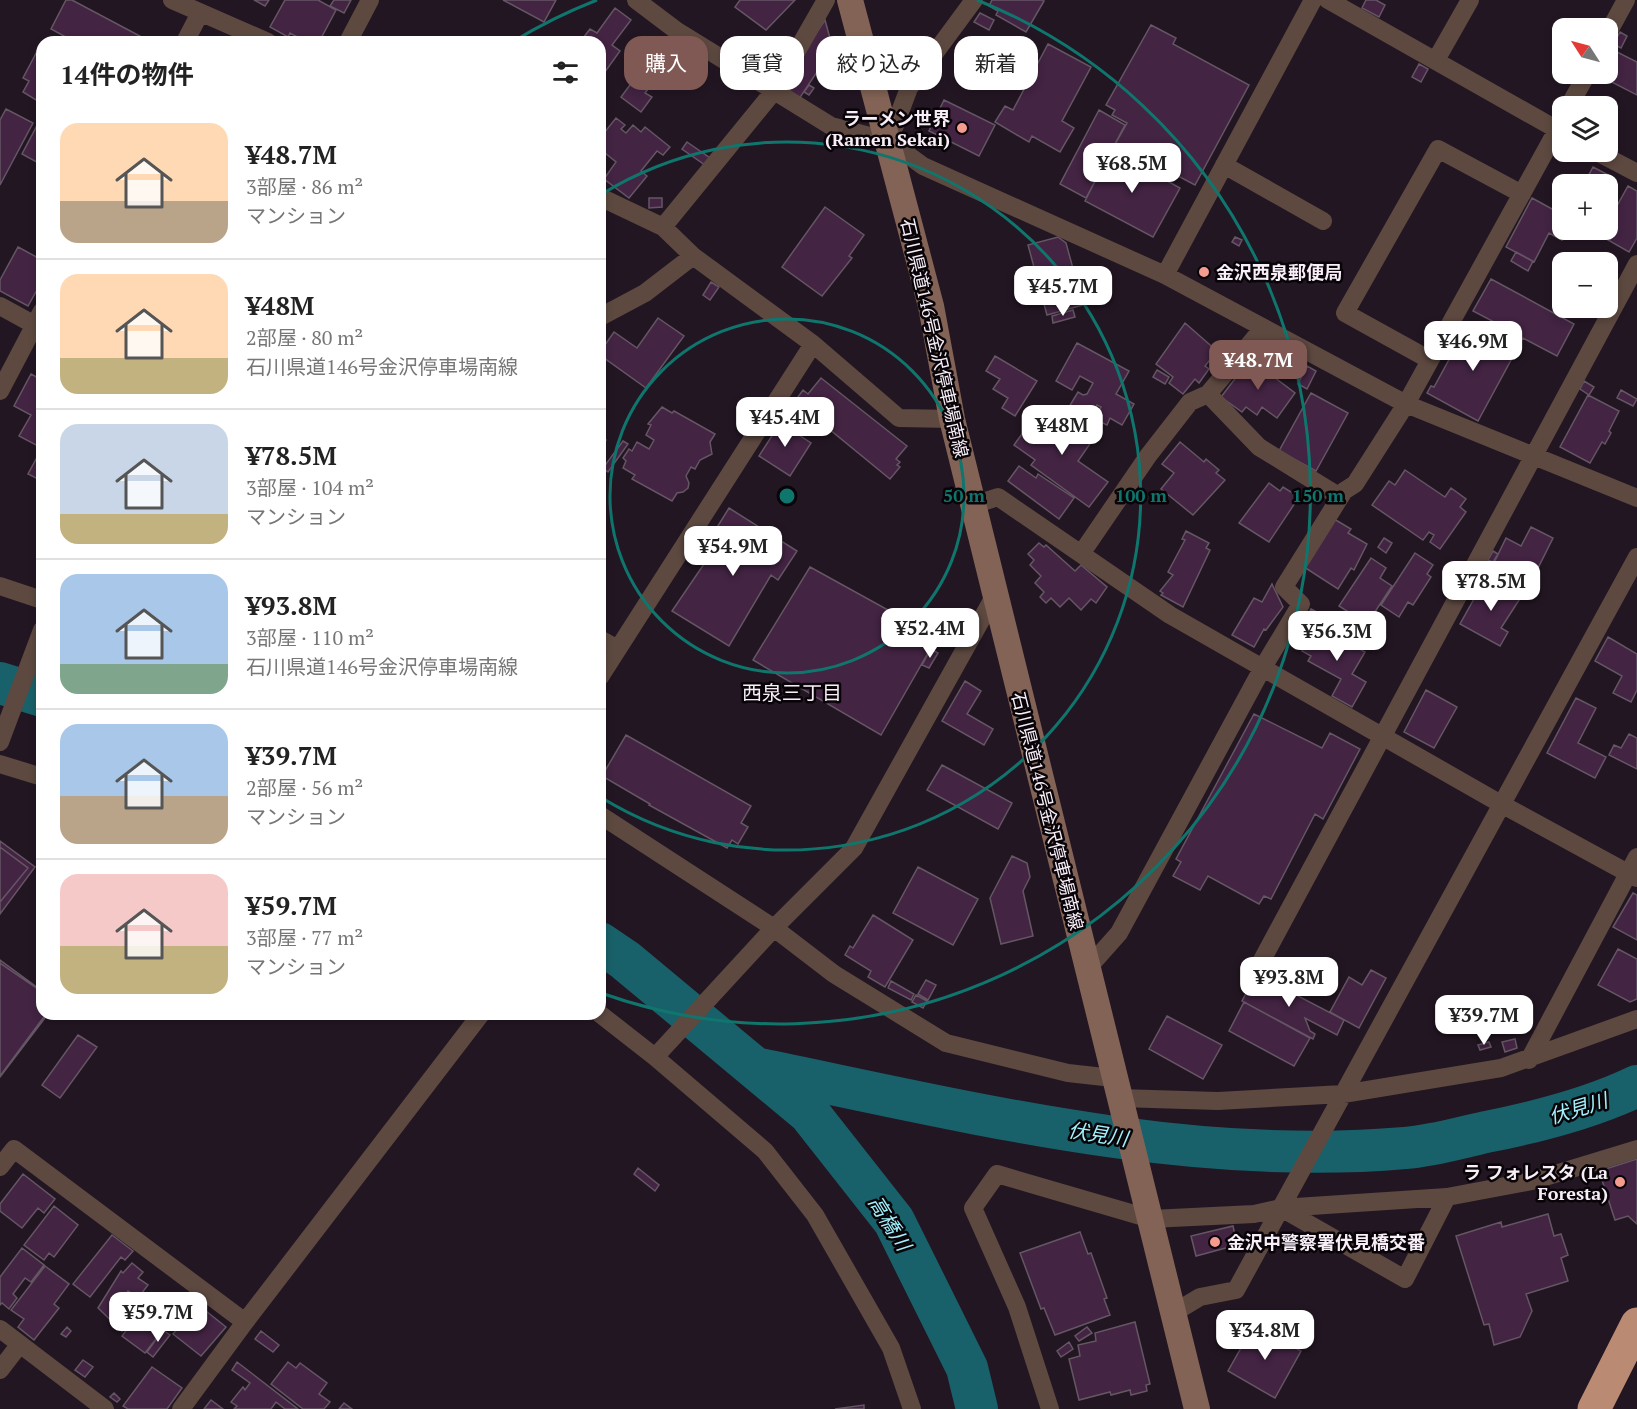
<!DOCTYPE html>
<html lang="ja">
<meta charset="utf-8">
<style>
body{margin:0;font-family:"PT Serif","Noto Sans JP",serif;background:#f2f2f2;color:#222;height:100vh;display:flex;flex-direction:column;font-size:22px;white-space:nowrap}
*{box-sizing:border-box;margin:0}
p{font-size:20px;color:#767676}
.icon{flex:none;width:33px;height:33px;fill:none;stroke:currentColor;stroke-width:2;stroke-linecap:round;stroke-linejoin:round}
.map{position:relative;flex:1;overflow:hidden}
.panel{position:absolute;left:36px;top:36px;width:570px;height:984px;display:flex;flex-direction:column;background:#fff;border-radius:18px;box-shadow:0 3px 9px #0003}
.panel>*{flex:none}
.guide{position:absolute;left:624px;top:36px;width:570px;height:54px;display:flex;gap:12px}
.needle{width:39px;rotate:306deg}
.controls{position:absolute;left:1552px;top:18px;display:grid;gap:12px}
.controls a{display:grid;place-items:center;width:66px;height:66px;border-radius:12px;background:#fff;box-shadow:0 3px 9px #0003;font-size:30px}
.price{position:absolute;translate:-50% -51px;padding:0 14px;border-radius:12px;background:#fff;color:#222;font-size:20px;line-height:39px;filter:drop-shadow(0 2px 3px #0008)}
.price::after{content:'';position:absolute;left:50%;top:36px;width:18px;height:14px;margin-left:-9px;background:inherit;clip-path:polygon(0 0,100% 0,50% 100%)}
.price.active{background:#815954;color:#fff}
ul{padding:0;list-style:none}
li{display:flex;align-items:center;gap:18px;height:150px;padding:0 24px}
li+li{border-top:2px solid #e0e0e0}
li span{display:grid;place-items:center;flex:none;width:168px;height:120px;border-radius:18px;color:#555}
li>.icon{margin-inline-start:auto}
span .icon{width:72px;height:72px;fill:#fffc;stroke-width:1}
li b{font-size:26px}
h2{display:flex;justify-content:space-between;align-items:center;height:72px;padding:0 24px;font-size:26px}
.tag{padding:0 21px;border-radius:18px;background:#fff;box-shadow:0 3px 9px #0003;font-size:21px;line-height:54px}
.tag.active{background:#815954;color:#fff}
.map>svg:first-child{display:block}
</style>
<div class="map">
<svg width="1637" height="1409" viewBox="0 0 1637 1409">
<rect width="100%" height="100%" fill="#221622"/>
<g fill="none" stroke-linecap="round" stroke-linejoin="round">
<!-- river -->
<path stroke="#19616a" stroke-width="42" d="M0,683L42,696
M600,943L625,960L809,1113L894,1221L967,1368L977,1409
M755,1068C969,1112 1186,1167 1405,1148C1432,1146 1459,1138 1486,1132C1537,1122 1589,1109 1637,1086"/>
</g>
<!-- building -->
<path fill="#432443" stroke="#655664" stroke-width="1.5" d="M66,0H72L151,42H75L51,29Z
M254,0H269L265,6Z
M285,0H318L336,10L319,42H307L290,33L288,37L270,27Z
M334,0H351L344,13L330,6Z
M503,0H556L544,22Z
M740,0H795L766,30L735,7Z
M992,0H1043L1044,1L1026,32L996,15L998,11L989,6Z
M1366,0H1376L1385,5L1379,17L1362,8Z
M615,8L631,20L612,45L620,51L602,76L600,42H580L590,29L597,33Z
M980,13L994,20L989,30L974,22Z
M825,20L831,42L823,54L827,57L799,99L780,86Z
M1151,25L1176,38L1173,44L1249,85L1195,185L1144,158L1141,164L1113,148L1127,123L1112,115L1115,110L1106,105Z
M1620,32L1627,36L1621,48L1613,44Z
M664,39L677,49L645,93L652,97L641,112L621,97Z
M42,42V96L39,94L36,100L23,92L29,81L23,78Z
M1048,44L1091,67L1062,121L1074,128L1060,152L1032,136L1029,142L995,122L1005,106L1013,110Z
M1611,49L1637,62V95L1604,78L1608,74V54Z
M1419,64L1428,69L1421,82L1412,77Z
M809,85L814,88L809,95L804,92Z
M944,100L995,125L979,156L929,131Z
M6,109L33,123L0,185V120Z
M1099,110L1125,125L1086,198L1060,184Z
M41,118H42V165L22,154Z
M616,118L625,125L621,129L626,133L633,125L641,132L645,127L670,147L663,155L657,151L641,171L647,176L629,198L604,179L616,162L600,149V138Z
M687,142L710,158L705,165L682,149Z
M1111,150L1180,188L1153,237L1085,201Z
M1593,167L1614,178L1608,189V184H1584Z
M1628,186L1637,191V238L1629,252L1601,236L1604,230H1608V222Z
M1608,191L1616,198L1608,212Z
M649,198H662V207L649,208Z
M1532,198L1563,215V230H1568L1562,240L1549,233L1534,262L1506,247Z
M825,207L864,235L849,256L852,258L822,296L782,267Z
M1058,237L1066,243L1083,305L1047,315L1028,245Z
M1058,237L1066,243L1083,305L1047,315L1028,245Z
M1235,237L1242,240L1239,246L1232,242Z
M18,247L42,260V281L28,306L0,291V280Z
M1516,252L1533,261L1528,271L1511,261Z
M1491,279L1574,324L1557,356L1523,338L1520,342L1497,330L1500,325L1473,311Z
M711,282L719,287L710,300L703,295Z
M1073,310L1075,317L1053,323L1052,316Z
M658,318L684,336L646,388L600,355V352L614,332L637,348Z
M1185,323L1217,351L1205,366L1209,369L1199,383L1195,379L1183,394L1169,383L1173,377L1156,364Z
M1469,323L1517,349L1478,421L1427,393L1431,386L1434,387Z
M1077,343L1129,371L1116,394L1134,404L1122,425L1110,418L1107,425L1094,419L1101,407L1097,405L1090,418L1069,407L1078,392L1083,395L1087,394L1093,383L1080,376L1072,390L1056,381Z
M995,356L1037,381L1015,416L1002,408L1008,398L993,389L1000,379L986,371Z
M1250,359L1295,393L1277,418L1262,407L1257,415L1246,407L1242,412L1221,397Z
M1307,366L1316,371L1307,389L1298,384Z
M1157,370L1169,377L1165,384L1153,377Z
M31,374L42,380V481L28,474L42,448L19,436L31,415L14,406Z
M821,378L907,446L896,459L900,462L897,465L900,467L890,479L795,401L803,390L808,394Z
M1584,381L1594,387L1589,395L1580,389Z
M1621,390L1637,399L1633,406L1617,398Z
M1311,393L1348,413L1316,471L1279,451Z
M1588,395L1619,411L1609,431L1611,433L1605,444L1602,442L1590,463L1560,447Z
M662,407L672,413L674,411L715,434L710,442L712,454L700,460L695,469L691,467L686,476L689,483L688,488L683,492L677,493L672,501L632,479L635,475L623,468L626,461L623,458L629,449L632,451L637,442L649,449L654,440L646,435L651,425L648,424Z
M1039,410L1055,422L1047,433L1053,436L1069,414L1081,423L1078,427L1094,438L1078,461L1108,482L1089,507L1031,465L1035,460L1014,445Z
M782,420L801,432L799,435L811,443L790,476L759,456Z
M600,437L606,440L600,451Z
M623,441L628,444L608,472L603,468Z
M1180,442L1204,462L1206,459L1219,470L1216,473L1225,480L1193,515L1161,489L1174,473L1162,464Z
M1019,466L1036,478L1038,474L1074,498L1059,519L1008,481Z
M1405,470L1445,497L1451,488L1466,499L1460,507L1466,512L1440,549L1430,542L1434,535L1429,532L1423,540L1372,505L1389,481L1395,485Z
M1269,483L1280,491L1283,487L1299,497L1269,542L1239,523Z
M729,508L797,551L778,580L771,575L729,646L672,611L719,542L711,537Z
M1334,519L1351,529L1348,533L1367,544L1354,570L1351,568L1338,589L1304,567Z
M1531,527L1553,538L1529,586L1492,567L1506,538L1521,546Z
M1186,531L1209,543L1206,548L1210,550L1183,607L1161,595L1163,593L1160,591L1173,575L1168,572L1185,540L1182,539Z
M1384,538L1392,543L1386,553L1378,547Z
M1039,543L1044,547L1046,545L1075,571L1081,565L1107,587L1096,603L1091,599L1081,610L1069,598L1060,607L1051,598L1046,603L1040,597L1044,592L1035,583L1041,576L1030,565L1034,560L1028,554Z
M1039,543L1044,547L1046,545L1075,571L1081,565L1107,587L1096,603L1091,599L1081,610L1069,598L1060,607L1051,598L1046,603L1040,597L1044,592L1035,583L1041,576L1030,565L1034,560L1028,554Z
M1493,551L1498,554L1493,562L1488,560Z
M1415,553L1433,565L1427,574L1431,577L1413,605L1408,602L1399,617L1381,605Z
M1371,558L1386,568L1380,578L1392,586L1367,624L1339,606Z
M810,567L937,637L881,735L753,660Z
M1498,579L1511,586L1509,590L1521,597L1501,628L1508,632L1500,646L1460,624L1479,590L1484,593L1490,581L1495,584Z
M1272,584L1283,607L1266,630L1264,629L1254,647L1232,635L1254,598L1262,602Z
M1311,609L1334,621L1332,626L1324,622L1323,625L1307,617Z
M1316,626L1332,635L1335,631L1349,638L1347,642L1365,652L1352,674L1366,682L1352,707L1332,696L1341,679L1308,661L1311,656L1302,651Z
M1608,637L1637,654V690L1631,702L1613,693L1622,676L1595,661Z
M931,649L938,653L929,668L922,665Z
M965,681L981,691L967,714L993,729L984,745L942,721Z
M1426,690L1457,707L1434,748L1404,732Z
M1576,698L1596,708L1578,743L1606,757L1595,778L1547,753Z
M1254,714L1322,748L1330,733L1360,749L1323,819L1315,814L1271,899L1264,896L1259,904L1208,876L1200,890L1173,876L1181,862L1176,859Z
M1629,734L1637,738V769L1609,755L1614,745L1621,748Z
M626,735L751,806L741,823L748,827L738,844L732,840L727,848L649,805L650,804L602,776Z
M942,765L1012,803L998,829L927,790Z
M0,841L35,867L0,914Z
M0,847L28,868L0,902Z
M1012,856L1027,863L1030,877L1023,891L1033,936L1001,944L990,898Z
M918,867L978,899L953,945L893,913Z
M1633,893L1637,895V940L1613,927Z
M873,915L913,940L885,987L868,977L871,971L845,955L850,946L853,948Z
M1618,949L1637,959V999L1630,1002L1598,985Z
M0,960L42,991V1014H46L0,1076Z
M0,963L42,992V1014H48L0,1077Z
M1371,970L1386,978L1359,1028L1330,1012L1349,977L1362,985Z
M1256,974L1344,1020L1337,1035L1305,1018L1310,1031L1315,1034L1313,1039L1242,1001Z
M1256,974L1344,1020L1337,1035L1305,1018L1310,1031L1315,1034L1313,1039L1242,1001Z
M926,980L936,985L928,1000L918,994Z
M891,981L914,994L911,1000L888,988Z
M916,995L927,1001L923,1008L912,1002Z
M1244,1002L1310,1038L1294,1066L1229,1031Z
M1167,1016L1222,1045L1203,1079L1149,1049Z
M78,1035L97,1047L60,1098L42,1085Z
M1515,1039L1517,1048L1505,1052L1502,1042Z
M1489,1042L1491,1047L1480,1050L1478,1045Z
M1637,1159V1224L1628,1216L1615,1220L1599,1171Z
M638,1168L659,1185L655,1191L634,1174Z
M23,1174L55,1199L44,1213L38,1208L22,1228L0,1211V1204Z
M54,1206L78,1225L54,1257L49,1253L44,1260L24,1245Z
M1548,1214L1554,1236L1561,1234L1568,1255L1561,1258L1568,1281L1526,1294L1532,1311L1520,1337L1494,1345L1489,1324L1484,1325L1456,1236L1501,1222L1502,1227Z
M1233,1226L1237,1245L1196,1256L1191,1236Z
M1080,1232L1088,1254L1091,1253L1107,1298L1104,1299L1110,1315L1055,1335L1044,1308L1041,1309L1020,1253Z
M112,1235L133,1251L125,1260L121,1257L90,1297L73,1284Z
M22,1248L44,1265L31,1282L25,1278L13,1294L17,1298L9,1309L2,1303L0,1305V1277Z
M132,1263L143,1272L138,1278L148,1285L138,1298L128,1291L123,1298L131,1304L129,1306L133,1309L130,1312L134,1315L122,1331L98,1308L121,1271L123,1273Z
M45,1266L69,1284L54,1304L59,1308L34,1340L18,1327L24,1319L11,1310Z
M152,1295L174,1311L170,1315L173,1317L145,1353L122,1336Z
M191,1299L226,1327L201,1356L173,1334L185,1320L178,1315Z
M1135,1322L1150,1384L1146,1385L1147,1391L1131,1395L1130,1390L1111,1395L1110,1392L1079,1400L1069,1359L1080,1356L1078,1345L1096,1341L1095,1333Z
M1254,1325L1301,1351L1275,1398L1228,1371Z
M67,1327L71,1331L66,1337L61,1334Z
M1087,1327L1092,1333L1079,1341L1075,1336Z
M163,1330L170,1335L153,1357L147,1352Z
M261,1331L279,1345L273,1352L255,1339Z
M1069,1342L1073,1349L1061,1357L1057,1351Z
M83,1360L93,1367L85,1377L75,1370Z
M237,1362L298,1409H285L276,1402L271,1409H234L237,1406L231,1402L243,1387L245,1390L250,1383L232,1370Z
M288,1362L296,1368L300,1363L327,1383L319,1394L330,1402L324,1409H303L271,1384Z
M152,1367L182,1388L167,1409H128L123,1406Z
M114,1393L120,1399L117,1402L110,1397Z
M211,1400L223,1409H204Z
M344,1403L352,1409H339Z
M864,1405V1409H835Z"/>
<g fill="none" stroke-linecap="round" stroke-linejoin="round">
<!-- street -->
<path stroke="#5d4940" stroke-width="18" d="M172,0L268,42
M636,0L677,31L831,126L889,141L923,166L1165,275L1406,404L1637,498
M1328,0L1563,133
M1608,33L1626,0
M185,42L200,13
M348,42L370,0
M1436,60L1470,0
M1569,106L1587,74
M889,141L909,88L974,0
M1597,152L1637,173
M1224,165L1323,221
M600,197L663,227L693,256L813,344L899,418L952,419
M663,227L774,91L826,0
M1165,275L1313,0
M0,306L42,329
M600,317L645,293L693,256
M1430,360L1345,313L1438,149L1522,194
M0,391L42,311
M1208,394L1259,447L1340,497
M973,505L998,497L1170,615L1501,804L1637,878
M1081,554L1148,456L1190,402L1208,394L1263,328
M0,586L42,600
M995,595L854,848L774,928L834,974L946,1043L1068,1073L1113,1078
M600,639L618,649
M600,677L813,344
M0,742L42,630
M0,764L42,777
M600,815L774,928L655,1057L765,1151L815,1215L891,1348L912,1409
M1261,962L1637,264
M1087,969L1119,933L1262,669L1301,604L1284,587L1344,491L1355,484L1406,404L1563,119
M600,1014L655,1057
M1529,1060L1637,857
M1119,1098L1218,1101L1343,1094L1501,1068L1637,1019
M0,1167L14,1149L245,1322L481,1014
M1281,1208L1405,1279L1447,1197
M1175,1312L1200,1297L1236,1290L1637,557
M0,1329L105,1409
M0,1370L20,1344
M181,1409L245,1322
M1050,1409L1017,1307L973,1208L997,1174L1151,1219L1254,1214L1281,1208L1447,1197L1532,1181L1637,1149"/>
<!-- secondary -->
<path stroke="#836355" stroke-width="26" d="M850,0L931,306L952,419L1197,1409"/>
<!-- highway -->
<path stroke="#bb8a73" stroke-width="33" d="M1594,1409L1637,1324"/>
</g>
<!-- distance rings -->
<g fill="none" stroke="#0f766e" stroke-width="3">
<circle cx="787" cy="496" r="177"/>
<path d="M602 194A354 354 0 1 1 602 798"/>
<path d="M514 41A531 531 0 0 1 597 0M977 0A531 531 0 0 1 601 993"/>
</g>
<!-- markers -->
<g fill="#f59c90" stroke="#080408" stroke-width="2">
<circle cx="962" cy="128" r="6"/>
<circle cx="1204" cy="272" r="6"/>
<circle cx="1620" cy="1182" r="6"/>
<circle cx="1215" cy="1242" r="6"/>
</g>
<g text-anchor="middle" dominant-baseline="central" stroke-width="5" stroke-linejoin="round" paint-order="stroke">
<!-- poi labels -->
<g font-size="18" font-weight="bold" fill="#f7eef7" stroke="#080408" text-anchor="end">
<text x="950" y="118">ラーメン世界<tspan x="950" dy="21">(Ramen Sekai)</tspan></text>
<text x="1216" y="272" text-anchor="start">金沢西泉郵便局</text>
<text x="1608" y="1172">ラ フォレスタ (La<tspan x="1608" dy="21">Foresta)</tspan></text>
<text x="1227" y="1242" text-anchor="start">金沢中警察署伏見橋交番</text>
</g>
<!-- street labels -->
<g font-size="18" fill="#f7eef7" stroke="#080408">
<text transform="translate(935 338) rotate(77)">石川県道146号金沢停車場南線</text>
<text transform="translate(1048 811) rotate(76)">石川県道146号金沢停車場南線</text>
</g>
<!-- neighbourhood labels -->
<g font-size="20" fill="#f7eef7" stroke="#080408">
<text x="792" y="692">西泉三丁目</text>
</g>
<!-- water labels -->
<g font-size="20" font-style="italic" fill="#a2f2fd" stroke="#080408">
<text transform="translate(1578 1108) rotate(-17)">伏見川</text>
<text transform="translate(1098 1134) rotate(9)">伏見川</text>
<text transform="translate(890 1223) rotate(58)">高橋川</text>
</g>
</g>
<circle cx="787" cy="496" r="9" fill="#0f766e" stroke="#080408" stroke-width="3"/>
<g font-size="18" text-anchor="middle" font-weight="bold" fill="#0f766e" stroke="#080408" stroke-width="5" stroke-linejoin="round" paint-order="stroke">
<text x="964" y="502">50 m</text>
<text x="1141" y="502">100 m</text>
<text x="1318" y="502">150 m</text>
</g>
</svg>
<div class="controls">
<a><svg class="needle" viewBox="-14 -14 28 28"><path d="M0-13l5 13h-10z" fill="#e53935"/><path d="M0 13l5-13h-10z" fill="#767676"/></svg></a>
<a><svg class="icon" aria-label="layers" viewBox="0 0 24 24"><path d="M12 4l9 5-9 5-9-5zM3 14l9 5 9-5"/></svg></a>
<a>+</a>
<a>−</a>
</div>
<b class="price" style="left:1132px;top:194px">¥68.5M</b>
<b class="price" style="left:1063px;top:317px">¥45.7M</b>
<b class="price" style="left:1473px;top:372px">¥46.9M</b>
<b class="price active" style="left:1258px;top:391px">¥48.7M</b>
<b class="price" style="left:785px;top:448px">¥45.4M</b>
<b class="price" style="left:1062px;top:456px">¥48M</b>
<b class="price" style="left:733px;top:577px">¥54.9M</b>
<b class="price" style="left:1491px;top:612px">¥78.5M</b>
<b class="price" style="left:930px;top:659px">¥52.4M</b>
<b class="price" style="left:1337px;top:662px">¥56.3M</b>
<b class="price" style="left:1289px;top:1008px">¥93.8M</b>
<b class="price" style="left:1484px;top:1046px">¥39.7M</b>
<b class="price" style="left:158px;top:1343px">¥59.7M</b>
<b class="price" style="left:1265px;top:1361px">¥34.8M</b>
<div class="guide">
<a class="tag active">購入</a>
<a class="tag">賃貸</a>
<a class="tag">絞り込み</a>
<a class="tag">新着</a>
</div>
<section class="panel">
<h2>14件の物件<svg class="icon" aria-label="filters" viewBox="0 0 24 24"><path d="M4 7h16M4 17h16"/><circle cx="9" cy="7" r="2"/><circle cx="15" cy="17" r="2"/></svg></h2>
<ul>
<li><span style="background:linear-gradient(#ffd9b3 65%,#b9a48a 0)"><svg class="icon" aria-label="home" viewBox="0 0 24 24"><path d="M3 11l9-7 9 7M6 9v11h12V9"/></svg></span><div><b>¥48.7M</b><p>3部屋 · 86 m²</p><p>マンション</p></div></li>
<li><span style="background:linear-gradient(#ffd9b3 70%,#c2b280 0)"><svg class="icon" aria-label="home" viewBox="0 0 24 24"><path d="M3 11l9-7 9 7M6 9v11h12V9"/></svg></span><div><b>¥48M</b><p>2部屋 · 80 m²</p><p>石川県道146号金沢停車場南線</p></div></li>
<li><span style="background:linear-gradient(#c9d6e8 75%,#c2b280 0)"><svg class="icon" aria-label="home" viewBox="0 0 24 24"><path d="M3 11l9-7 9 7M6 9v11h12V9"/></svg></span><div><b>¥78.5M</b><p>3部屋 · 104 m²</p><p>マンション</p></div></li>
<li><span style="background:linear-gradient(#a9c7e8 75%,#7fa58c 0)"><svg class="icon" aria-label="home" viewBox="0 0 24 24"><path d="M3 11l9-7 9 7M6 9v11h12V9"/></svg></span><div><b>¥93.8M</b><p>3部屋 · 110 m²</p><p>石川県道146号金沢停車場南線</p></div></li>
<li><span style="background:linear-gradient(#a9c7e8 60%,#b9a48a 0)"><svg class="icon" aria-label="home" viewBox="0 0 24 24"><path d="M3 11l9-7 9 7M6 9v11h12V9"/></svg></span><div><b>¥39.7M</b><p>2部屋 · 56 m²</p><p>マンション</p></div></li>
<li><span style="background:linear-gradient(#f6c9c9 60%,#c2b280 0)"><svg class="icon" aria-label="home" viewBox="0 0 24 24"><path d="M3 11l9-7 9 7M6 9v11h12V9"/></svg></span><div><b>¥59.7M</b><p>3部屋 · 77 m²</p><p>マンション</p></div></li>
</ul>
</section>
</div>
